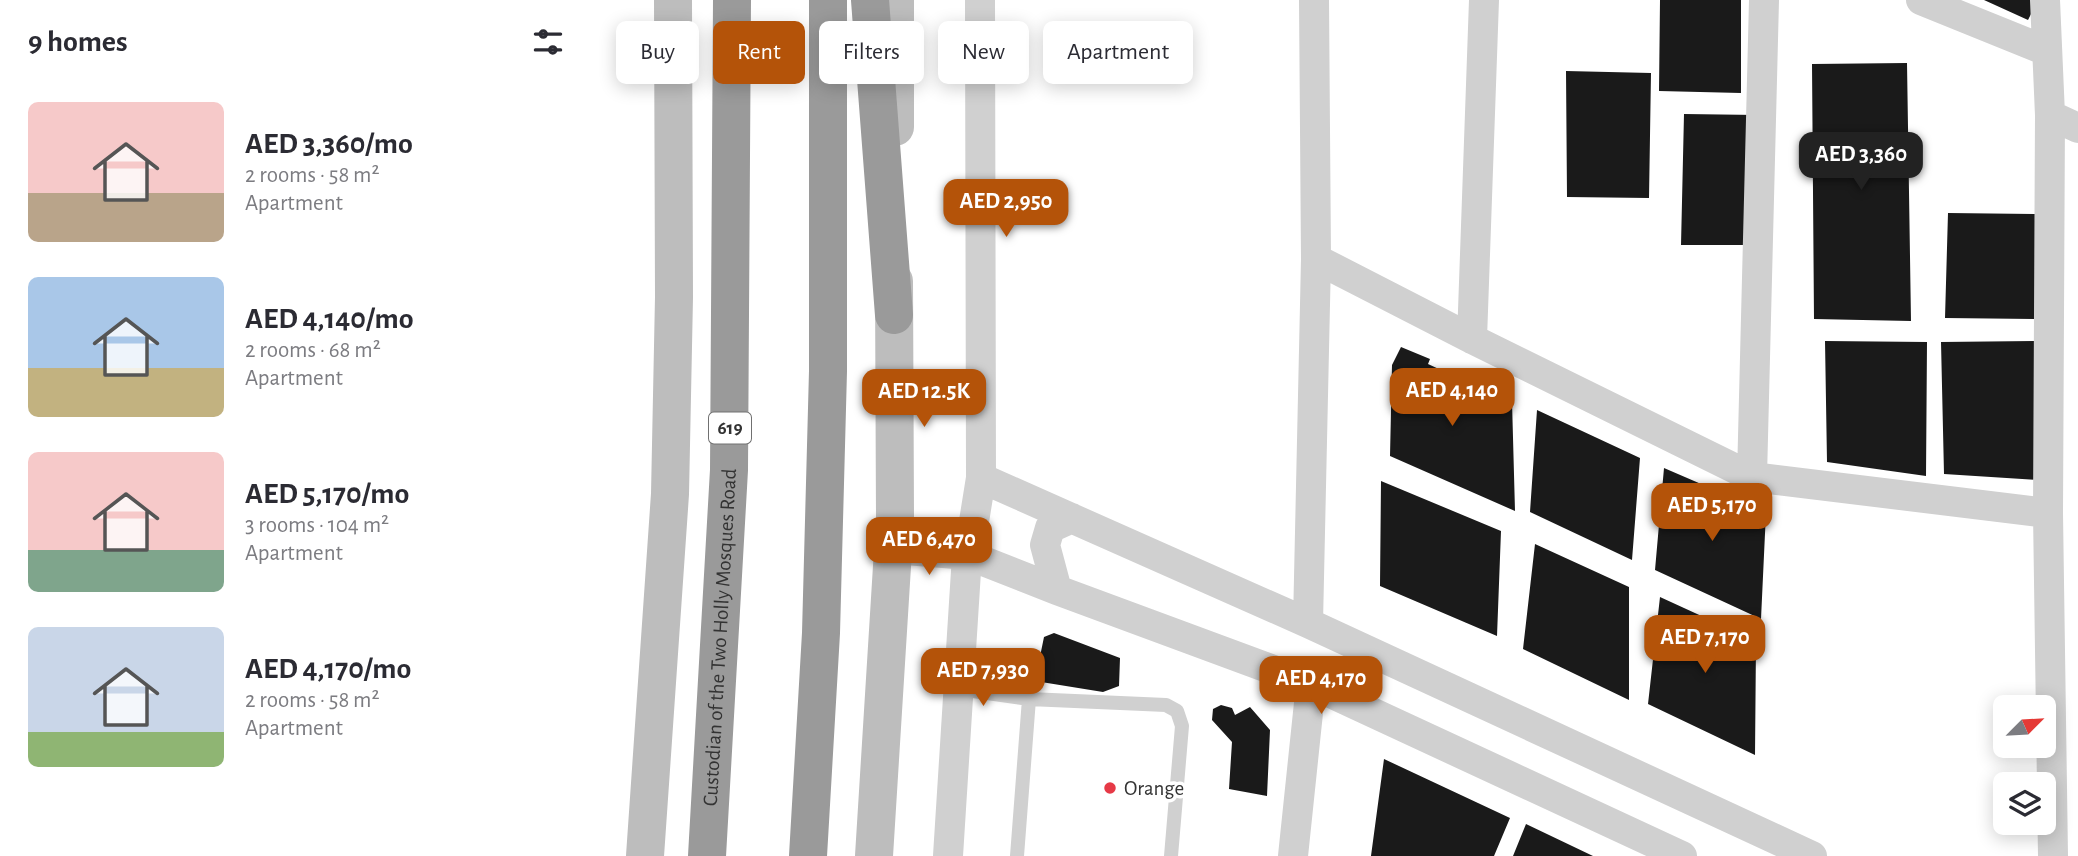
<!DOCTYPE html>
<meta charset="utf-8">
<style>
body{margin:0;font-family:"Alegreya Sans",sans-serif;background:#f2f2f3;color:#2b2b33;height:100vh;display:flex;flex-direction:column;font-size:26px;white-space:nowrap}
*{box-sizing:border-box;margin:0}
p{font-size:23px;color:#7c7c81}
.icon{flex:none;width:38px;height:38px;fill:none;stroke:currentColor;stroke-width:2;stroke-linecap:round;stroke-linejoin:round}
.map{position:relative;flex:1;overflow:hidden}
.panel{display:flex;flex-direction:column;background:#fff;width:595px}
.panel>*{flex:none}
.banner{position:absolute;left:21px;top:21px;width:665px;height:63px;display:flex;gap:14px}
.needle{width:46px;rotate:66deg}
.buttons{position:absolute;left:1398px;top:695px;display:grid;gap:14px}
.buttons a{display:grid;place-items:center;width:63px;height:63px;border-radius:10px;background:#fff;box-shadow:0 4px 18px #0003;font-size:35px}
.price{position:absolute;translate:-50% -60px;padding:0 16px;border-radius:14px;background:#b45309;color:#fff;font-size:23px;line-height:46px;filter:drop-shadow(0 2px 4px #0008)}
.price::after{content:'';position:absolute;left:50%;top:42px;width:21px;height:16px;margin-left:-10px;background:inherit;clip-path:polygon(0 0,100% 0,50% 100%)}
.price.active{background:#222;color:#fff}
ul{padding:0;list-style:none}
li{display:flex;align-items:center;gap:21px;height:175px;padding:0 28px}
li span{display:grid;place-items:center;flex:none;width:196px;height:140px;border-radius:10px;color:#555}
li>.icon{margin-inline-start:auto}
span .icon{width:84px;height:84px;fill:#fffc;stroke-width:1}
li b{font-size:30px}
h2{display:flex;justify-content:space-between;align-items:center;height:84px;padding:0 28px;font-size:30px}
.tag{padding:0 24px;border-radius:10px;background:#fff;box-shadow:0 4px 18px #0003;font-size:24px;line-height:63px}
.tag.active{background:#b45309;color:#fff}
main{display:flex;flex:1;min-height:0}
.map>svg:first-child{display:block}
</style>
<main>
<section class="panel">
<h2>9 homes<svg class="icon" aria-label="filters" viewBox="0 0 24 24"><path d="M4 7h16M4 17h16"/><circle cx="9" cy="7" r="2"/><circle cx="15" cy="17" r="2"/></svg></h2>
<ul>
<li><span style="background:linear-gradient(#f6c9c9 65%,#b9a48a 0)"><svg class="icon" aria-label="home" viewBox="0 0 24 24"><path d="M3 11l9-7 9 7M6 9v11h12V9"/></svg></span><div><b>AED 3,360/mo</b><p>2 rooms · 58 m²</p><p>Apartment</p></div></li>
<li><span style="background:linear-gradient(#a9c7e8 65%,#c2b280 0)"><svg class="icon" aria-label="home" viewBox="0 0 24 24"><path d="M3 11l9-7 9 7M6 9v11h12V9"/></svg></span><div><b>AED 4,140/mo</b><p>2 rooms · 68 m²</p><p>Apartment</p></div></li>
<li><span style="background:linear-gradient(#f6c9c9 70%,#7fa58c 0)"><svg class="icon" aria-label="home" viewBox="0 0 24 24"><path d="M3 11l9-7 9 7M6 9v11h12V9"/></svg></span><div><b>AED 5,170/mo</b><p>3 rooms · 104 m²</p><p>Apartment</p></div></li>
<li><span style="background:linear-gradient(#c9d6e8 75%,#8fb573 0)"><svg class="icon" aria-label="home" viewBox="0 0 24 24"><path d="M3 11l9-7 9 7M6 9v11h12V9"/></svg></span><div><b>AED 4,170/mo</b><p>2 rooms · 58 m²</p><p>Apartment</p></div></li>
</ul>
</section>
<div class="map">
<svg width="1483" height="856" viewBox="0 0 1483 856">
<rect width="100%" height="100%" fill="#fff"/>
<!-- building -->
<path fill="#1a1a1a" d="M1065,0H1146V93L1064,91Z
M1389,0H1443L1433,20Z
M1312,63L1316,321L1219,319L1217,64Z
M971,71L1056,73L1054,198L972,197Z
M1089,114L1163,115L1160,245H1086Z
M1353,213L1443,214L1441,319L1350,318Z
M1230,341L1332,342L1331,476L1232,462Z
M1444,341V480L1349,474L1346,342Z
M806,347L835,359L833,364L859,376L861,372L895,388L896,392L917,401L920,511L795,456L797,365Z
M942,410L1045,458L1037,560L935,512Z
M1069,468L1171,512L1166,619L1060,570Z
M786,481L906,531L902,636L785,586Z
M940,544L1034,587V700L928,649Z
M1065,597L1161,641L1160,755L1053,704Z
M459,633L525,658L524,686L508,692L440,681L449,637Z
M626,705L637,708L640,715L655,707L675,730L672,796L634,789L637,742L617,720L618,709Z
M789,759L915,818L899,856H776Z
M931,824L998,856H918Z"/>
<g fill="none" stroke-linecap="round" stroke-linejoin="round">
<!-- service -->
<path stroke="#d0d0d0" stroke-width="14" d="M364,689L434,699L422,856
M434,699L571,705L582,711L587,726L576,856"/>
<!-- minor -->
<path stroke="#d0d0d0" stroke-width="30" d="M1326,0L1452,51
M1450,0L1455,115L1453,513L1458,856
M1455,115L1483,128
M721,259L877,339L1157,477L1453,513
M877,339L889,0
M1157,477L1169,0
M386,478L713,623L1217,856
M298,549L373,555L462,590L716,684L1087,856
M462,590L450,545L455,528L477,518
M713,623L721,259L719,0
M353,856L371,571L386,478L385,0
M698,856L716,684"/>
<!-- secondary -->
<path stroke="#bdbdbd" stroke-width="38" d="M300,127V0
M50,856L75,494L79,297L78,0
M279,856L300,518L299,281"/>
<!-- motorway -->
<g stroke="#9a9a9a" stroke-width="38">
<path d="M275,0L299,315"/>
<path id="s1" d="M112,856L134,470L137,0"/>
<path d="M213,856L226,633L233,371V0"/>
</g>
</g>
<!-- markers -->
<circle fill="#e63946" stroke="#fff" stroke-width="2.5" cx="515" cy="788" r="7"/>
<g text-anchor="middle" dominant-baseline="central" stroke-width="7" stroke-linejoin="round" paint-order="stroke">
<!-- shield labels -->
<rect fill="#fff" stroke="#707070" stroke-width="2" x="114" y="412.5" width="42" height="31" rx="5"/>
<g font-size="19" font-weight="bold" fill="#333">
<text x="135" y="428">619</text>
</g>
<!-- street labels -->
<g font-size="21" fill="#333" stroke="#fff">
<text stroke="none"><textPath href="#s1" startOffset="219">Custodian of the Two Holly Mosques Road</textPath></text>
</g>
<!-- poi labels -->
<g font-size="21" fill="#333" stroke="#fff" text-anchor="start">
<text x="529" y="788">Orange</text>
</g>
</g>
</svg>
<div class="buttons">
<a><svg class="needle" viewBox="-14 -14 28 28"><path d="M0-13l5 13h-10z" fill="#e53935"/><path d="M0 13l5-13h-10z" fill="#7c7c81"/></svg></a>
<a><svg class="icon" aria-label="layers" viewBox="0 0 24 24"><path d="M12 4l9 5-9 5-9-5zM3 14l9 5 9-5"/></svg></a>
</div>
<b class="price active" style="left:1266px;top:192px">AED 3,360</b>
<b class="price" style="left:411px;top:239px">AED 2,950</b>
<b class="price" style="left:857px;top:428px">AED 4,140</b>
<b class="price" style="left:329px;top:429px">AED 12.5K</b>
<b class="price" style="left:1117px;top:543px">AED 5,170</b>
<b class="price" style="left:334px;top:577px">AED 6,470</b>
<b class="price" style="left:1110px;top:675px">AED 7,170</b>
<b class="price" style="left:388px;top:708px">AED 7,930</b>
<b class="price" style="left:726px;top:716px">AED 4,170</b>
<div class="banner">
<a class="tag">Buy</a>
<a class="tag active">Rent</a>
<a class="tag">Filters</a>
<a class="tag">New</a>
<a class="tag">Apartment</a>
</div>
</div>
</main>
